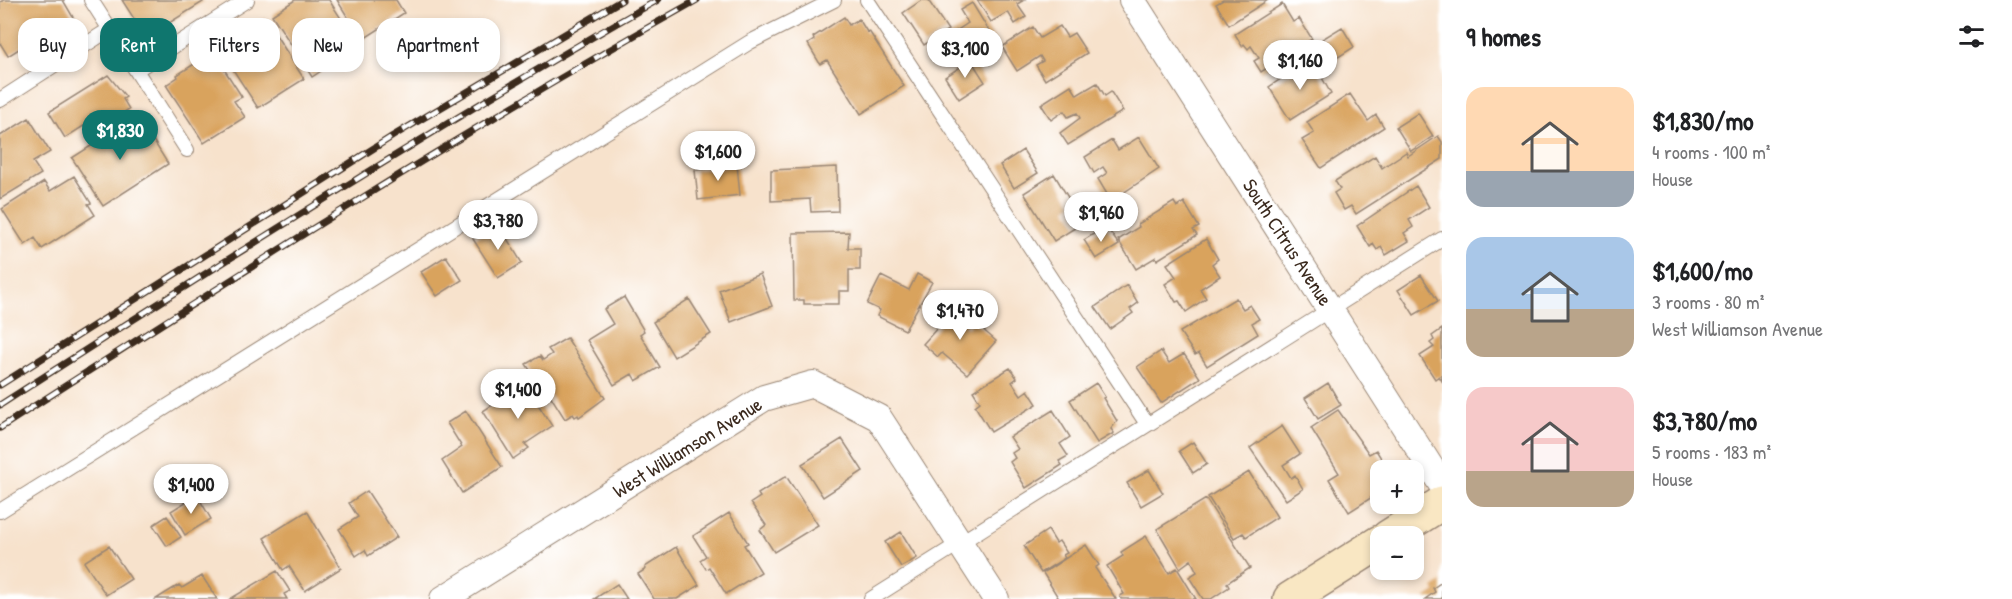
<!DOCTYPE html>
<meta charset="utf-8">
<style>
body{margin:0;font-family:"Patrick Hand",sans-serif;background:#f2f2f2;color:#202124;height:100vh;display:flex;flex-direction:column;font-size:22px;white-space:nowrap}
*{box-sizing:border-box;margin:0}
p{font-size:20px;color:#757577}
.icon{flex:none;width:33px;height:33px;fill:none;stroke:currentColor;stroke-width:2;stroke-linecap:round;stroke-linejoin:round}
.map{position:relative;flex:1;overflow:hidden}
.side{display:flex;flex-direction:column;background:#fff;width:570px}
.side>*{flex:none}
.banner{position:absolute;left:18px;top:18px;width:570px;height:54px;display:flex;gap:12px}
.buttons{position:absolute;left:1370px;top:460px;display:grid;gap:12px}
.buttons a{display:grid;place-items:center;width:54px;height:54px;border-radius:12px;background:#fff;box-shadow:0 3px 9px #0003;font-size:30px}
.price{position:absolute;translate:-50% -51px;padding:0 14px;border-radius:21px;background:#fff;color:#222;font-size:20px;line-height:39px;filter:drop-shadow(0 2px 3px #0008)}
.price::after{content:'';position:absolute;left:50%;top:36px;width:18px;height:14px;margin-left:-9px;background:inherit;clip-path:polygon(0 0,100% 0,50% 100%)}
.price.current{background:#0f766e;color:#fff}
ul{padding:0;list-style:none}
li{display:flex;align-items:center;gap:18px;height:150px;padding:0 24px}
li span{display:grid;place-items:center;flex:none;width:168px;height:120px;border-radius:18px;color:#555}
li>.icon{margin-inline-start:auto}
span .icon{width:72px;height:72px;fill:#fffc;stroke-width:1}
li b{font-size:26px}
h2{display:flex;justify-content:space-between;align-items:center;height:72px;padding:0 24px;font-size:26px}
.tag{padding:0 21px;border-radius:18px;background:#fff;box-shadow:0 3px 9px #0003;font-size:21px;line-height:54px}
.tag.current{background:#0f766e;color:#fff}
main{display:flex;flex:1;min-height:0}
.map>svg:first-child{display:block}
</style>
<main>
<div class="map">
<svg width="1442" height="599" viewBox="0 0 1442 599">
<rect width="100%" height="100%" fill="#fff"/>
<filter id="ink" filterUnits="userSpaceOnUse"><feTurbulence type="fractalNoise" baseFrequency=".0167" numOctaves="2"/><feDisplacementMap in="SourceGraphic" scale="12" xChannelSelector="R" yChannelSelector="G"/><feConvolveMatrix kernelMatrix="1 2 1 2 8 2 1 2 1" color-interpolation-filters="sRGB"/></filter>
<filter id="wash" filterUnits="userSpaceOnUse"><feTurbulence type="fractalNoise" baseFrequency=".008" numOctaves="4" result="noise"/><feDisplacementMap in="SourceGraphic" scale="24" xChannelSelector="R" yChannelSelector="G"/><feGaussianBlur stdDeviation="1.35" result="paint"/><feColorMatrix in="noise" values="0 0 0 0 0 0 0 0 0 0 0 0 0 0 0 0 0 1.4 0 .05"/><feComposite in="paint" operator="in"/></filter>
<g filter="url(#wash)">
<rect width="100%" height="100%" fill="#f7e2cc"/>
<g id="blocks">
<!-- building -->
<path fill="#d9a35d" d="M4,0H63L77,24L41,46L36,38L8,56L0,43V2Z
M122,0H202L203,2L153,33L145,20L138,25Z
M295,0H329L351,34L345,38L352,48L351,51L312,77L272,15Z
M337,0H396L404,13L362,40Z
M922,0H928L948,30L924,45L903,13Z
M977,0H1024L1017,4L1026,17L1015,24L1008,12L991,22Z
M1223,0H1268L1229,25L1216,4Z
M972,3L994,39L961,59L947,37L968,23L960,10Z
M1282,4L1293,22L1299,18L1312,39L1261,72L1254,61L1259,58L1251,46L1248,49L1244,44L1242,46L1235,34Z
M844,17L849,25L859,19L867,32L869,31L904,86L861,114L827,60L820,64L808,44L814,40L813,37Z
M265,18L304,79L258,108L219,48Z
M1060,26L1067,37L1074,33L1087,53L1045,80L1036,65L1043,61L1040,56L1017,71L1002,47L1033,27L1040,38Z
M1342,27L1354,47L1332,61L1319,41Z
M213,52L242,97L234,101L245,117L204,143L166,85L178,77L177,75Z
M971,60L985,82L959,99L945,77Z
M1315,65L1331,94L1290,120L1269,87L1294,70L1298,76Z
M108,75L126,97L123,99L129,109L91,134L85,125L65,138L49,112Z
M1097,83L1105,96L1111,92L1123,111L1068,145L1060,133L1080,118L1077,113L1068,117L1064,111L1051,120L1041,104L1071,85L1077,95Z
M1350,94L1368,121L1376,115L1384,127L1321,168L1302,140L1314,133L1307,122Z
M1418,113L1433,136L1411,151L1396,127Z
M138,116L168,164L103,206L72,158Z
M29,118L50,152L33,162L41,174L0,199V136Z
M1438,136L1442,142V159L1356,214L1351,206L1344,210L1334,193L1340,189L1335,181L1375,156L1382,168L1406,152L1408,156Z
M1139,137L1159,169L1111,201L1098,179L1107,173L1103,167L1094,173L1085,157L1112,140L1118,150Z
M1023,150L1038,173L1014,188L1000,165Z
M737,165L740,195L698,200L695,170Z
M837,167L838,211L811,212L810,199L771,201V170Z
M1054,174L1072,204L1066,208L1078,226L1054,241L1024,193Z
M74,176L91,203L88,204L95,215L42,249L35,238L25,245L2,209L44,182L50,191Z
M1416,186L1429,207L1409,220L1413,227L1404,233L1409,241L1386,255L1381,247L1377,250L1373,244L1370,247L1357,226Z
M1174,202L1177,207L1184,202L1199,227L1193,230L1197,235L1157,260L1156,257L1136,269L1118,240L1139,227L1138,224Z
M498,224L522,263L498,278L473,239Z
M1106,226L1119,245L1096,259L1084,240Z
M849,232L848,248H860V270H849V291H839V304H804V300H794L793,233Z
M1206,239L1218,259L1212,264L1220,276L1200,289L1206,298L1186,312L1179,301L1176,302L1165,284L1176,277L1167,264Z
M446,256L462,280L437,296L421,272Z
M760,274L772,306L731,322L719,290Z
M917,274L932,282L905,330L877,316L880,310L867,304L881,276L909,290Z
M1421,275L1438,301L1414,315L1398,290Z
M1127,285L1138,303L1130,309L1133,313L1110,329L1095,307Z
M624,297L644,331L640,334L660,367L636,381L632,374L614,385L587,340L613,324L604,309Z
M1236,298L1243,309L1250,305L1259,319L1252,323L1258,334L1207,366L1199,353L1195,355L1180,332Z
M689,299L711,334L674,357L653,322Z
M954,309L958,313L960,310L971,319L965,326L967,328L973,321L996,341L967,374L942,353L938,357L923,344Z
M1442,329V381L1439,376L1435,379L1420,356L1434,347L1430,343L1434,340L1432,336Z
M567,338L605,398L579,417L578,415L575,417L573,414L565,419L550,395L547,397L526,364L540,356L543,360L552,354L548,349Z
M1161,351L1169,363L1184,354L1200,378L1161,403L1137,367Z
M1010,368L1017,378L1012,382L1021,395L1028,390L1037,404L991,432L975,406L980,402L973,391Z
M1096,383L1105,397L1103,398L1117,421L1111,429L1114,433L1097,443L1070,400Z
M1328,383L1341,405L1318,419L1305,398Z
M525,384L552,426L525,444L529,448L513,459L483,411Z
M1053,410L1070,437L1060,444L1068,456L1059,461L1062,465L1026,488L1010,462L1015,458L1012,453L1018,449L1010,437Z
M1338,410L1369,454L1376,450L1389,471H1380V492L1349,512L1329,479L1339,473L1311,428Z
M466,411L502,467L462,493L442,461L462,447L447,423Z
M1282,426L1300,454L1283,465L1291,478L1295,475L1303,489L1286,500L1250,448Z
M842,439L863,471L823,497L802,464Z
M1193,442L1207,464L1193,473L1179,451Z
M1149,470L1163,493L1141,506L1127,483Z
M1249,472L1277,517L1246,537L1243,533L1234,538L1208,497Z
M786,476L818,525L774,552L760,530L766,525L751,503L760,497L758,494Z
M367,491L397,537L368,556L365,550L356,556L339,529L358,517L349,503Z
M197,495L211,519L185,535L171,511Z
M1206,499L1250,568L1227,583L1229,587L1211,599H1203L1189,577L1197,572L1191,560L1180,568L1157,529Z
M307,511L341,568L305,591L289,566L283,570L264,538Z
M729,513L748,543L744,545L761,572L726,594L709,567L706,569L700,560L706,556L693,536Z
M167,516L181,537L167,546L153,525Z
M1048,530L1056,543L1059,541L1067,553L1063,555L1065,558L1041,573L1024,546Z
M901,532L917,558L901,567L885,542Z
M1146,536L1169,573L1177,568L1196,599H1121L1120,596L1124,594L1107,566L1123,556L1121,552Z
M1086,545L1099,565L1095,568L1116,599H1059L1043,573Z
M109,546L131,579L106,595L84,562Z
M676,547L699,585L677,599H654L638,574L646,569L645,567Z
M277,571L290,591L284,594L287,599H230Z
M202,576L217,599H156L179,585L182,588Z
M1442,582V599H1425L1435,592L1433,588Z
M617,584L627,599H594Z"/>
</g>
</g>
<g filter="url(#ink)">
<use href="#blocks" fill-opacity="0" stroke="#998675" stroke-width="1.5"/>
<g fill="none" stroke-linecap="round" stroke-linejoin="round">
<!-- service casing -->
<g stroke="#998675" stroke-width="16">
<path id="service" d="M91,0L187,150
M867,0L1147,424
M136,70L247,0
M0,100L110,29
M0,511L750,42L834,0
M871,599L1442,239"/>
</g>
<!-- minor casing -->
<g stroke="#998675" stroke-width="28">
<path id="minor" d="M1132,0L1442,485
M443,599L764,398L813,384L879,418L996,599"/>
</g>
<!-- secondary casing -->
<g stroke="#998675" stroke-width="36">
<path id="secondary" d="M1388,537L1442,503
M1290,599L1380,542"/>
</g>
<!-- service -->
<use href="#service" stroke="#fff" stroke-width="14"/>
<!-- minor -->
<use href="#minor" stroke="#fff" stroke-width="26"/>
<!-- secondary -->
<use href="#secondary" stroke="#f9e7c3" stroke-width="33"/>
<!-- rail casing -->
<g stroke="#3b2a1e" stroke-width="7">
<path id="rail" d="M0,385L393,136L622,0
M0,405C155,305 311,206 470,110C532,73 594,35 658,0
M0,428C229,280 459,133 697,0"/>
</g>
<!-- rail -->
<use href="#rail" stroke="#fff" stroke-width="4.5" stroke-dasharray="14" stroke-linecap="butt"/>
</g>
</g>
<g text-anchor="middle" dominant-baseline="central" stroke-width="4.5" stroke-linejoin="round" paint-order="stroke">
<!-- street labels -->
<g font-size="20" fill="#3b2a1e" stroke="#fff">
<text transform="translate(1288 242) rotate(57)">South Citrus Avenue</text>
<text transform="translate(687 447) rotate(-32)">West Williamson Avenue</text>
</g>
</g>
</svg>
<div class="buttons">
<a>+</a>
<a>−</a>
</div>
<b class="price" style="left:965px;top:79px">$3,100</b>
<b class="price" style="left:1300px;top:91px">$1,160</b>
<b class="price current" style="left:120px;top:161px">$1,830</b>
<b class="price" style="left:718px;top:182px">$1,600</b>
<b class="price" style="left:1101px;top:243px">$1,960</b>
<b class="price" style="left:498px;top:251px">$3,780</b>
<b class="price" style="left:960px;top:341px">$1,470</b>
<b class="price" style="left:518px;top:420px">$1,400</b>
<b class="price" style="left:191px;top:515px">$1,400</b>
<div class="banner">
<a class="tag">Buy</a>
<a class="tag current">Rent</a>
<a class="tag">Filters</a>
<a class="tag">New</a>
<a class="tag">Apartment</a>
</div>
</div>
<section class="side">
<h2>9 homes<svg class="icon" aria-label="filters" viewBox="0 0 24 24"><path d="M4 7h16M4 17h16"/><circle cx="9" cy="7" r="2"/><circle cx="15" cy="17" r="2"/></svg></h2>
<ul>
<li><span style="background:linear-gradient(#ffd9b3 70%,#9aa5b1 0)"><svg class="icon" aria-label="home" viewBox="0 0 24 24"><path d="M3 11l9-7 9 7M6 9v11h12V9"/></svg></span><div><b>$1,830/mo</b><p>4 rooms · 100 m²</p><p>House</p></div></li>
<li><span style="background:linear-gradient(#a9c7e8 60%,#b9a48a 0)"><svg class="icon" aria-label="home" viewBox="0 0 24 24"><path d="M3 11l9-7 9 7M6 9v11h12V9"/></svg></span><div><b>$1,600/mo</b><p>3 rooms · 80 m²</p><p>West Williamson Avenue</p></div></li>
<li><span style="background:linear-gradient(#f6c9c9 70%,#b9a48a 0)"><svg class="icon" aria-label="home" viewBox="0 0 24 24"><path d="M3 11l9-7 9 7M6 9v11h12V9"/></svg></span><div><b>$3,780/mo</b><p>5 rooms · 183 m²</p><p>House</p></div></li>
</ul>
</section>
</main>
